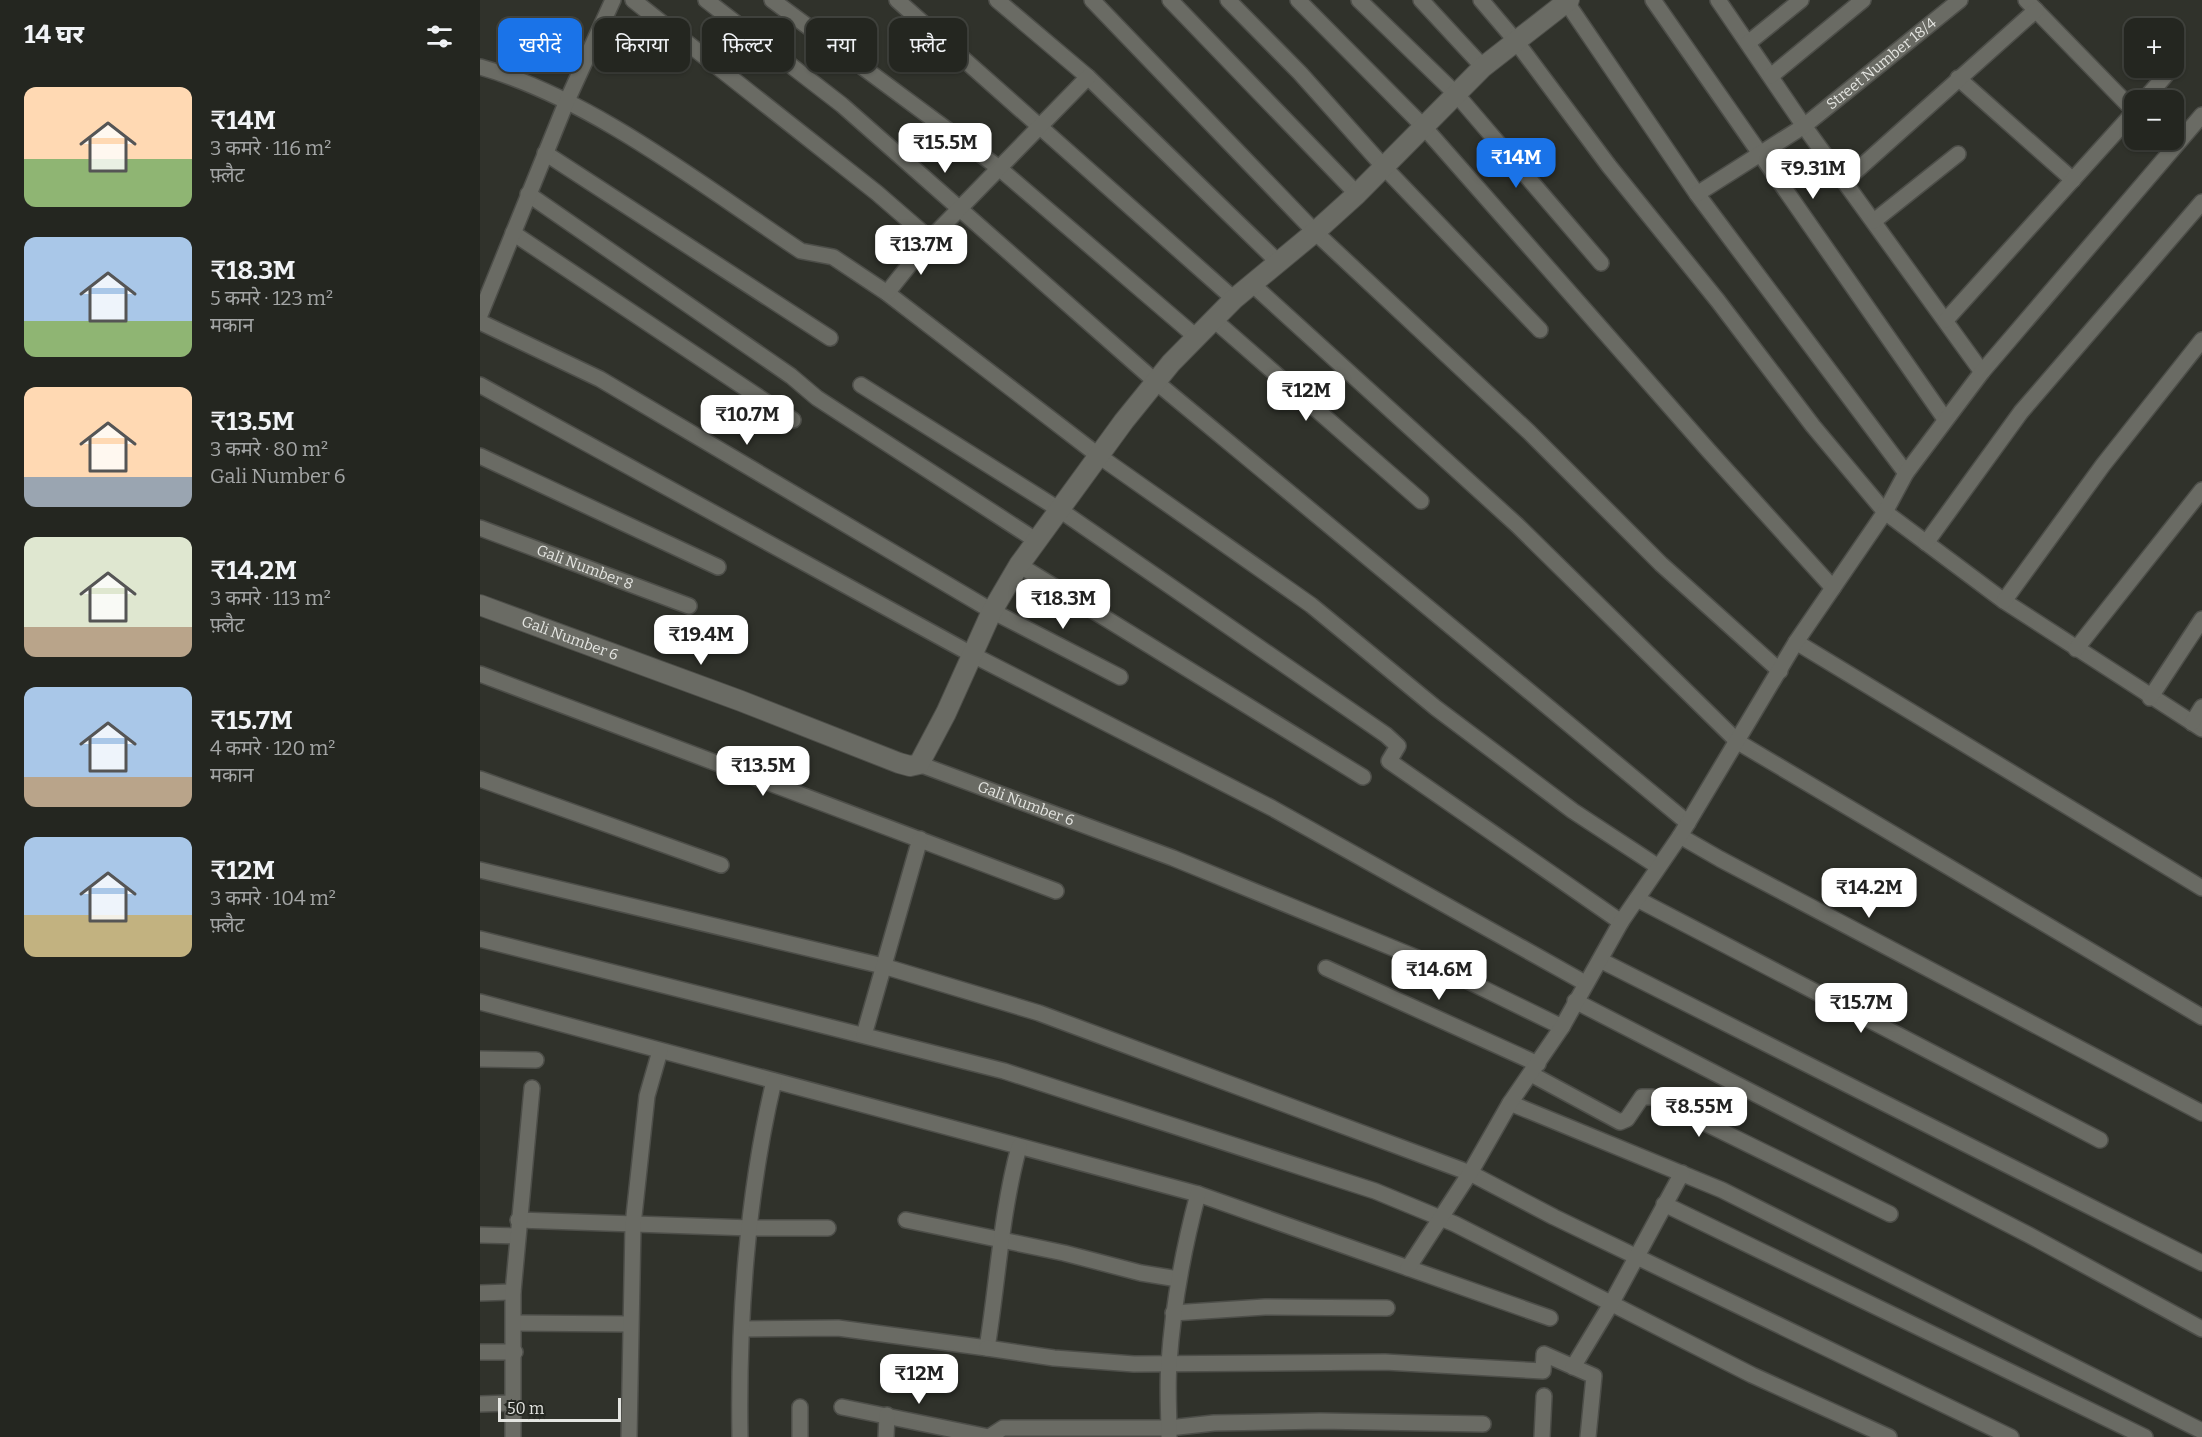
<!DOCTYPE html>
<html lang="hi">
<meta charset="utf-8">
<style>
body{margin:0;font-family:Bitter,"Noto Sans Devanagari",serif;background:#2c2e29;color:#f1f3f6;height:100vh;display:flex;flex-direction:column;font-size:22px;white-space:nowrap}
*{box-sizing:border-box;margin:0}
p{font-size:20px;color:#a3a5a5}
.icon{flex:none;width:33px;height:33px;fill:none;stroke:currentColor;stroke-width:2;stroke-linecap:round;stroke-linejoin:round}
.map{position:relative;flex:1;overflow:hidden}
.drawer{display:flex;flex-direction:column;background:#242620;width:480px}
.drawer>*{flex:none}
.hud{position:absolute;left:18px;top:18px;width:570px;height:54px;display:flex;gap:12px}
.fabs{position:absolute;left:1644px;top:18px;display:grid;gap:12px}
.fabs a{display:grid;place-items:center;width:60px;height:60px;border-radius:12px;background:#242620;box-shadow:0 2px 4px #0004,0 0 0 2px #41433e;font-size:30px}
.scale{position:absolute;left:18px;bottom:15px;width:123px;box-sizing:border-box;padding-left:6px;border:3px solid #e4e5e1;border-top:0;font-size:16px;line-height:21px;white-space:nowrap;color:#e4e5e1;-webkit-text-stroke:4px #262822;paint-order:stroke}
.price{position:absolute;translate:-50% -51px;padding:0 14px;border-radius:12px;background:#fff;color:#222;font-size:20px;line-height:39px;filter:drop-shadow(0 2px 3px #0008)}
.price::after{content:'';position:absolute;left:50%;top:36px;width:18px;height:14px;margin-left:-9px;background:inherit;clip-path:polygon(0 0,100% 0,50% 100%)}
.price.active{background:#1a73e8;color:#fff}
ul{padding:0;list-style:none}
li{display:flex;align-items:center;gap:18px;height:150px;padding:0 24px}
li span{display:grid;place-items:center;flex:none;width:168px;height:120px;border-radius:12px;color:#555}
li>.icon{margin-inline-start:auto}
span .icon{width:72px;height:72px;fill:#fffc;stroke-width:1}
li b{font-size:26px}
h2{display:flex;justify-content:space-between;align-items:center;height:72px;padding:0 24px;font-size:26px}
.chip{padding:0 21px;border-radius:12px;background:#242620;box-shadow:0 2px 4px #0004,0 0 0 2px #41433e;font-size:21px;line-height:54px}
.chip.active{background:#1a73e8;color:#fff}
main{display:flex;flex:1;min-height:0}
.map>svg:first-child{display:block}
</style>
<main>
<section class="drawer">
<h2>14 घर<svg class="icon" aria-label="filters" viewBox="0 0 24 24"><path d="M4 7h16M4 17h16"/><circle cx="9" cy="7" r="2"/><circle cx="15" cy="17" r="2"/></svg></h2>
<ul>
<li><span style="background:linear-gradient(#ffd9b3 60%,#8fb573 0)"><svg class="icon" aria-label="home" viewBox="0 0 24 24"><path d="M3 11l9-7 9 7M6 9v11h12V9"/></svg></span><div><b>₹14M</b><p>3 कमरे · 116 m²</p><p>फ़्लैट</p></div></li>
<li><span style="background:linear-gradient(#a9c7e8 70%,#8fb573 0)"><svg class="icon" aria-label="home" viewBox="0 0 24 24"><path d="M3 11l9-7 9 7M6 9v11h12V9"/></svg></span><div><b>₹18.3M</b><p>5 कमरे · 123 m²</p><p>मकान</p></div></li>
<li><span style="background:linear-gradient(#ffd9b3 75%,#9aa5b1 0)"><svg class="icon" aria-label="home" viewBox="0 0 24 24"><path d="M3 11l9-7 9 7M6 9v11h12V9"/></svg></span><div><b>₹13.5M</b><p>3 कमरे · 80 m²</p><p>Gali Number 6</p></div></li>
<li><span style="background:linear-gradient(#dfe7d0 75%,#b9a48a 0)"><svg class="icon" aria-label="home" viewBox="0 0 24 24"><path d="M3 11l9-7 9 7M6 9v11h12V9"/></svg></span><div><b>₹14.2M</b><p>3 कमरे · 113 m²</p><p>फ़्लैट</p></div></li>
<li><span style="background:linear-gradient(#a9c7e8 75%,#b9a48a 0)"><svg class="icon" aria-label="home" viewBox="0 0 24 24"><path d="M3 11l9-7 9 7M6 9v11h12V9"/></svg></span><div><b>₹15.7M</b><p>4 कमरे · 120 m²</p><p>मकान</p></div></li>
<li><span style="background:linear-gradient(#a9c7e8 65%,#c2b280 0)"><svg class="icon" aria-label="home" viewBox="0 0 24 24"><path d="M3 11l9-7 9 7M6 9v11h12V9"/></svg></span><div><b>₹12M</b><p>3 कमरे · 104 m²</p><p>फ़्लैट</p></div></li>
</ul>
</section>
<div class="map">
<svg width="1722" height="1437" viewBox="0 0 1722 1437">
<rect width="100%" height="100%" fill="#30322b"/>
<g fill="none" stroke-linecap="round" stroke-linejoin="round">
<!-- minor casing -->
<g stroke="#4d4e49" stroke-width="18">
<g id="minor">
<path d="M153,0L397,193L450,239"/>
<path d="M226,0L362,105L676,382L1208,823"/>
<path d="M292,0L519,168L715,336"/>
<path d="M417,0L754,299"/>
<path d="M517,0L608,77L798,262"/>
<path d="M612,0L835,232L1049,432L1181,564L1300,671"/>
<path d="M690,0L877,194"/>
<path d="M748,0L820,73L903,166L1060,330"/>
<path d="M818,0L944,127L1229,451L1353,588"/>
<path d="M879,0L977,95L1121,263"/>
<path d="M941,0L1003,67"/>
<path d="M1001,0L1035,40L1129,166L1238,301L1333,426L1405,512L1524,601L1722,729"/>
<path d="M1085,0L1217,194L1426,473"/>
<path d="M1173,0L1465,419"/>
<path d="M1238,0L1324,126L1502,372"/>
<path d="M1546,0L1654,111"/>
<path d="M1268,43L1321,0"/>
<path d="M0,67C113,99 223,186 321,251L353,257L407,293L619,456L831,605L956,708L1093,811L1177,866"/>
<path d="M1291,76L1383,0"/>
<path d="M1478,78L1593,180"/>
<path d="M1664,100L1692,68"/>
<path d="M65,153L350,338"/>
<path d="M1365,181L1556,10"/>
<path d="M48,194L311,376L337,398L557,541"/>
<path id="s1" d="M1217,194L1324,126L1480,0"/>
<path d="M1394,221L1478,154"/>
<path d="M33,233L313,420"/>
<path d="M772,284L1037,525L1258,742L1722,1017"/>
<path d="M407,293L450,239L608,77"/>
<path d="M0,315L86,103L133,0"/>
<path d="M733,319L941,501"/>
<path d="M1466,320L1654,112"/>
<path d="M0,322L120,379L512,611L640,677"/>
<path d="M0,385L493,655L792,808L1105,983"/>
<path d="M381,385L580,510L906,735L918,746L909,761L1141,922"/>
<path d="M0,456L238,567"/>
<path id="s2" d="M0,528L209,606"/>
<path d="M1446,543L1541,412L1722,202"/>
<path d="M539,565L883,777"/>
<path d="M1524,601L1623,465L1722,340"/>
<path d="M1316,642L1722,888"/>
<path d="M1596,649L1722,490"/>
<path d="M0,674L576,891"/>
<path d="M1670,698L1722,619"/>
<path d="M1712,723L1722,707"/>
<path id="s3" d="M439,764L693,858L957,966L1082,1027"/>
<path d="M0,779L241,865"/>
<path d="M1200,836L1240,859L1722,1113"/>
<path d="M0,870L403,966L559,1013L990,1173L1074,1217L1531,1437"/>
<path d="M1157,899L1620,1140"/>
<path d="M0,939L524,1071L895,1191L975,1224L1272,1375L1409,1437"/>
<path d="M1120,960L1722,1263"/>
<path d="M846,968L1058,1064"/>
<path d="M1095,1001L1549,1235L1722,1329"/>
<path d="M0,1002L718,1194L1070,1318"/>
<path d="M384,1035L440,839"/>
<path d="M0,1059L56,1060"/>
<path d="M1051,1074L1140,1122L1147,1119L1162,1097H1172L1410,1214"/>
<path d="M1030,1103L1242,1190L1722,1431"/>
<path d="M1184,1204L1665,1437"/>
<path d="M38,1220L271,1228H348"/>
<path d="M426,1220L584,1253L661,1273L698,1279"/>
<path d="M0,1235L37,1236"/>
<path d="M928,1268L990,1173L1030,1103L1082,1027L1141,922L1200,836L1316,642L1405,512L1426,473L1502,372L1722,115"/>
<path d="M0,1293L33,1292"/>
<path d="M693,1313L785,1307L907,1308"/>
<path d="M34,1323L150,1324"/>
<path d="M262,1329L358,1328L507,1348C518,1280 521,1213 539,1147"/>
<path d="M507,1348L574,1358L654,1364L905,1362L1063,1371L1064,1354L1114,1376L1108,1437"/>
<path d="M0,1352H35"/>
<path d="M1093,1367L1131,1304L1202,1173"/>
<path d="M0,1404L33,1403"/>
<path d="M320,1407V1437"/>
<path d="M362,1407L509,1437"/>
<path d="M33,1437V1292L52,1088"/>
<path d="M149,1437L153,1225L167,1096L180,1051"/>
<path d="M260,1437C258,1322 267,1193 294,1081"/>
<path d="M406,1437L407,1415"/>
<path d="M509,1437L523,1428H689L734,1423L840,1421L1003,1424"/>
<path d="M689,1437C689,1412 687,1387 689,1363C693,1305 703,1250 718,1194"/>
<path d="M1062,1437L1064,1396"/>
</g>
</g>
<!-- tertiary casing -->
<g stroke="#4d4e49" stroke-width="22">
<g id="tertiary">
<path id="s4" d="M0,605L261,701L419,763L430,766L439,764L466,713L512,611L539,565L644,421L691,363L754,299L835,232L877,194L1003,67L1089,0"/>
</g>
</g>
<!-- minor -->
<use href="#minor" stroke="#6a6b64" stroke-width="15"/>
<!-- tertiary -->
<use href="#tertiary" stroke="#6a6b64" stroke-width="20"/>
</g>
<g text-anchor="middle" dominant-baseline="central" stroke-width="6" stroke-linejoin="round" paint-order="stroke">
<!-- street labels -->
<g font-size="15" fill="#e4e5e1" stroke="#262822">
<text stroke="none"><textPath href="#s1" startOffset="226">Street Number 18/4</textPath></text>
<text stroke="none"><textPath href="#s2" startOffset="112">Gali Number 8</textPath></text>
<text stroke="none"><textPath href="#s4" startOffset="96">Gali Number 6</textPath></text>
<text stroke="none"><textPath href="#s3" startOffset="114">Gali Number 6</textPath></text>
</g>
</g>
</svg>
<div class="fabs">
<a>+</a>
<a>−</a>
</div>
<div class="scale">50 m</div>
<b class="price" style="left:465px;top:174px">₹15.5M</b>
<b class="price active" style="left:1036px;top:189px">₹14M</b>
<b class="price" style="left:1333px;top:200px">₹9.31M</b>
<b class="price" style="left:441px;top:276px">₹13.7M</b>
<b class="price" style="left:826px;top:422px">₹12M</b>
<b class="price" style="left:267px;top:446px">₹10.7M</b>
<b class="price" style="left:583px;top:630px">₹18.3M</b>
<b class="price" style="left:221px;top:666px">₹19.4M</b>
<b class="price" style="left:283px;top:797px">₹13.5M</b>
<b class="price" style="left:1389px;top:919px">₹14.2M</b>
<b class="price" style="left:959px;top:1001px">₹14.6M</b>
<b class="price" style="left:1381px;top:1034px">₹15.7M</b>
<b class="price" style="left:1219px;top:1138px">₹8.55M</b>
<b class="price" style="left:439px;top:1405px">₹12M</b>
<div class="hud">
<a class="chip active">खरीदें</a>
<a class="chip">किराया</a>
<a class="chip">फ़िल्टर</a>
<a class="chip">नया</a>
<a class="chip">फ़्लैट</a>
</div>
</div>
</main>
